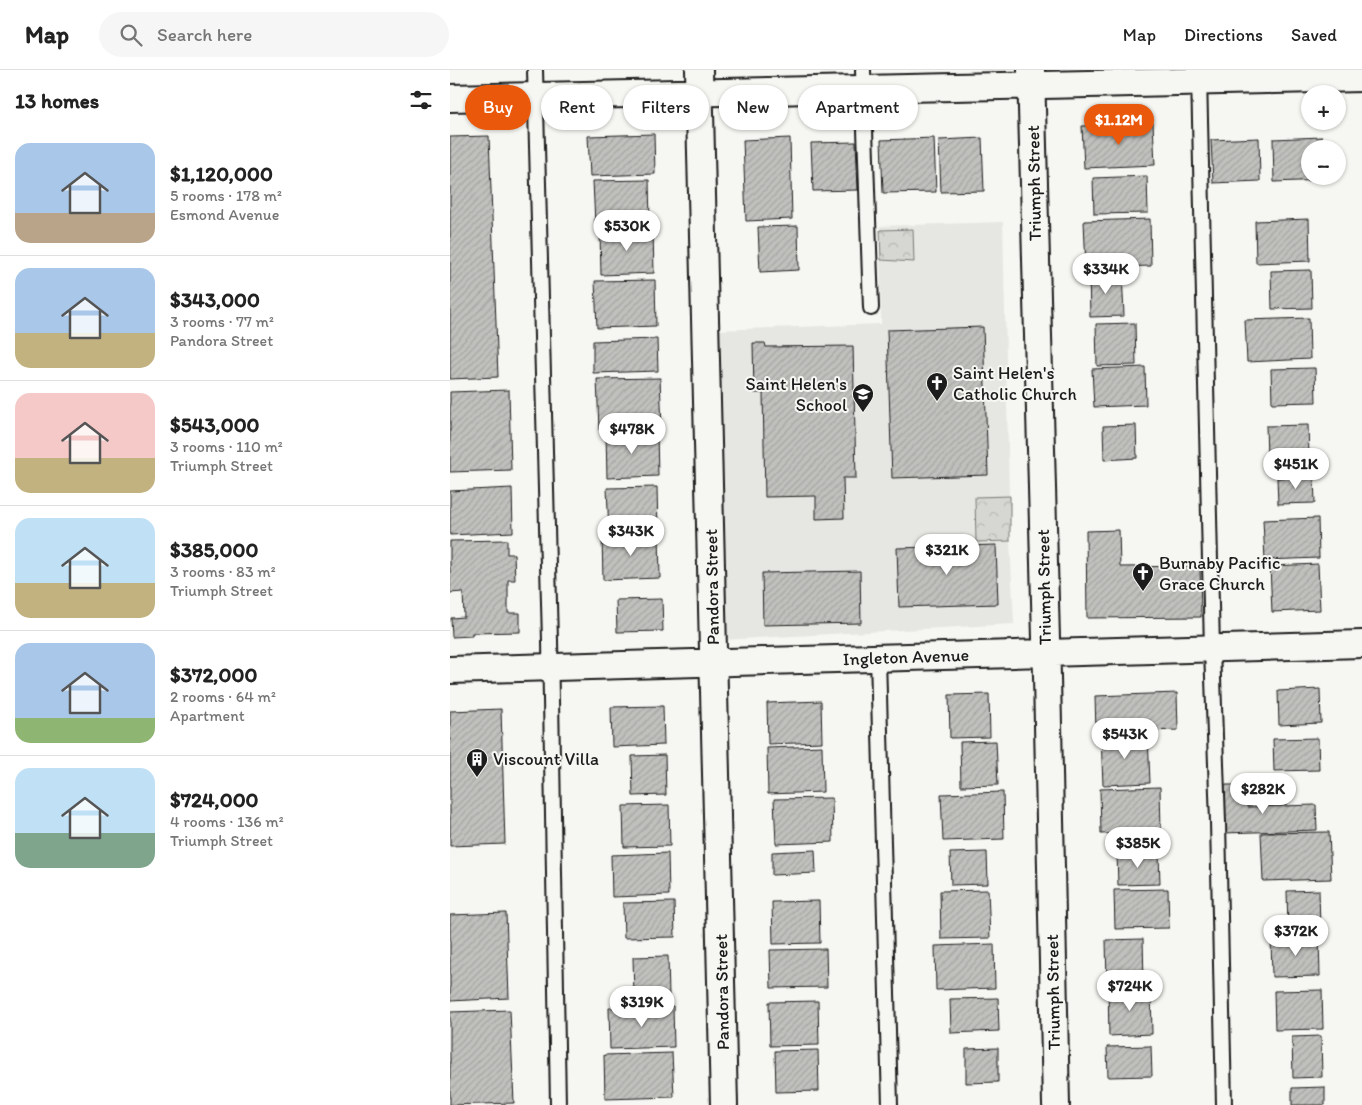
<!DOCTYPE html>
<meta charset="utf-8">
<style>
body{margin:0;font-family:Itim,sans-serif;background:#f6f6f6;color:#222;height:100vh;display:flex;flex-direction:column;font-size:19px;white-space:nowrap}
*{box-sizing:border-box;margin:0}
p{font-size:16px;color:#767676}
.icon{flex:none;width:28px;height:28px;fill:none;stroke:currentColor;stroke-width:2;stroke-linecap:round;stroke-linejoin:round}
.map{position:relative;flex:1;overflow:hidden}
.sheet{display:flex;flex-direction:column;background:#fff;width:450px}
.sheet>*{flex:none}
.guide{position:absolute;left:15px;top:15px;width:475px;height:45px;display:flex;gap:10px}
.buttons{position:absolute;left:851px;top:15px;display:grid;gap:10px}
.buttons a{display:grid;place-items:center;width:45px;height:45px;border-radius:50%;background:#fff;box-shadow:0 1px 4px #0004;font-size:25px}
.price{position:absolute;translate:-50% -42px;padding:0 11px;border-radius:18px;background:#fff;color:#222;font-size:16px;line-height:32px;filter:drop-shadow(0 1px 2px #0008)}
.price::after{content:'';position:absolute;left:50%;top:30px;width:15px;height:11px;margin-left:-8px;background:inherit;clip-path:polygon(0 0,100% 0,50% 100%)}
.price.selected{background:#ea580c;color:#fff}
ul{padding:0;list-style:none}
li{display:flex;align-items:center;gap:15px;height:125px;padding:0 15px}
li+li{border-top:1px solid #e0e0e0}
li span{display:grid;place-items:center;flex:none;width:140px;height:100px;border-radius:15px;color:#555}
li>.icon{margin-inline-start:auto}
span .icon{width:60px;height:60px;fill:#fffc;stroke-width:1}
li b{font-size:21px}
h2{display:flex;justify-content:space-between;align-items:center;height:60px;padding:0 15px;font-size:21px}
.pill{padding:0 18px;border-radius:22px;background:#fff;box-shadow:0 1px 4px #0004;font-size:18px;line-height:45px}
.pill.selected{background:#ea580c;color:#fff}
header{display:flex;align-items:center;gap:30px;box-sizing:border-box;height:70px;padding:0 25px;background:#fff;border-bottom:1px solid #e0e0e0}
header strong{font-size:24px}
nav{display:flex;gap:28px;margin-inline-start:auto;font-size:18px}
.search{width:350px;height:45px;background:#f6f6f6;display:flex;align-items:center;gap:12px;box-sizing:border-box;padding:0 18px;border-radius:28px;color:#767676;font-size:19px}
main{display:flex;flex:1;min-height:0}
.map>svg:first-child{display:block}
</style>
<header>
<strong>Map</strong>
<div class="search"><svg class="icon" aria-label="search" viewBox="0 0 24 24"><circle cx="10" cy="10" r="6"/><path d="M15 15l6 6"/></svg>Search here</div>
<nav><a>Map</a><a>Directions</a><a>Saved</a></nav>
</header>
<main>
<section class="sheet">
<h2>13 homes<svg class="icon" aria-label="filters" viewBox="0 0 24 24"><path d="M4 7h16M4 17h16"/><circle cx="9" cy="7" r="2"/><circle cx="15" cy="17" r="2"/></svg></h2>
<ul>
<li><span style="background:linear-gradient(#a9c7e8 70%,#b9a48a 0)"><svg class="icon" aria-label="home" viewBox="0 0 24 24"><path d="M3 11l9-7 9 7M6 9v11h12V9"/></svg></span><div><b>$1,120,000</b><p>5 rooms · 178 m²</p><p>Esmond Avenue</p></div></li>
<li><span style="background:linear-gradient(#a9c7e8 65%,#c2b280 0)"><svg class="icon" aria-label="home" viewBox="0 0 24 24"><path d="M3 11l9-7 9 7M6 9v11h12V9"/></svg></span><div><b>$343,000</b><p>3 rooms · 77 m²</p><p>Pandora Street</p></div></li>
<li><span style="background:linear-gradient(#f6c9c9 65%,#c2b280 0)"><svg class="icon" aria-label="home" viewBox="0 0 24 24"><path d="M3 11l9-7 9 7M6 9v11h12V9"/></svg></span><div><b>$543,000</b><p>3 rooms · 110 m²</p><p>Triumph Street</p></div></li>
<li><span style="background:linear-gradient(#bfe0f5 65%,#c2b280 0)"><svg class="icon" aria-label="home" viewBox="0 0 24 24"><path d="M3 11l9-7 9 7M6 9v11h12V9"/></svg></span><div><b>$385,000</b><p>3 rooms · 83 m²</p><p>Triumph Street</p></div></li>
<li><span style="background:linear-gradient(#a9c7e8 75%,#8fb573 0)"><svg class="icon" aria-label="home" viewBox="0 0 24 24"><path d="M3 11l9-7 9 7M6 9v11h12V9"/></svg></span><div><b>$372,000</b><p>2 rooms · 64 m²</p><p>Apartment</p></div></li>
<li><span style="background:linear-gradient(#bfe0f5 65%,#7fa58c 0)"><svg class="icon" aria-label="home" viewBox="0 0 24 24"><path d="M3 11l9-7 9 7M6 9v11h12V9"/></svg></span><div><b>$724,000</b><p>4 rooms · 136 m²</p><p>Triumph Street</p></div></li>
</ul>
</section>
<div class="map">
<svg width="912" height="1035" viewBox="0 0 912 1035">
<defs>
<pattern id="park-crowns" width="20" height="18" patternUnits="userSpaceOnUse" patternTransform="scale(1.25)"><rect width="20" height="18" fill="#d6d6d2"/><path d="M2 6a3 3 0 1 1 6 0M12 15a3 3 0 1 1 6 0" fill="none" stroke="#b7b7b4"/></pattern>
<pattern id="building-hatch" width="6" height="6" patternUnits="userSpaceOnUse" patternTransform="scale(1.25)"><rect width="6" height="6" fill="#c0c0bd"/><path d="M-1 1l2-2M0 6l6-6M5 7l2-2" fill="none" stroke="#a4a4a2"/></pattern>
</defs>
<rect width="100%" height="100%" fill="#f6f6f2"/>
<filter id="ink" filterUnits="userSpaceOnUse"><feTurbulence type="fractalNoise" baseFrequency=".02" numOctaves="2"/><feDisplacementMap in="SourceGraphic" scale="10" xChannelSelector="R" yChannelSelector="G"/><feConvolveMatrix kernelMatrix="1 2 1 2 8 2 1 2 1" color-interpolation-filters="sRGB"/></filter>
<g filter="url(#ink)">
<!-- built -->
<path fill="#e6e6e2" d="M553,152L560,471L564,554L270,570L268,260L431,254L430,156Z"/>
<!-- park -->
<path fill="url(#park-crowns)" stroke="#797977" d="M463,159L464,192L431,190L430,160Z
M560,426V471L526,472L525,427Z"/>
<!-- building -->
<path fill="url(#building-hatch)" stroke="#1c1c1c" d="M703,53L705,95L634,98L632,56Z
M204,64L205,104L140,106L138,66Z
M39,66L48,307L0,309V67Z
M872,67V79H860V106H873V110L824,112L823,69Z
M340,68L342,149L296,151L293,70Z
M484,68L486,122L433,123L431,70Z
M532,68L534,121L491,122L489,70Z
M809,68L810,111L763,113L761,70Z
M406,72L408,120L363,121L361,73Z
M697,106L698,143L644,144L643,108Z
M199,110L200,152L145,154L143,111Z
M700,149L701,196L636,198L634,151Z
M859,149L860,191L806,193L805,151Z
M348,156L349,200L310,202L308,157Z
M203,160L204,203L151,205L150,161Z
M861,200L862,238L822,239L821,201Z
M672,202L674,246L640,247L639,203Z
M205,210L206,256L147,258L145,211Z
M859,248L860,289L797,292L795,250Z
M685,253L686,295L647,296L646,254Z
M533,257L538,405L442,408L437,260Z
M207,269L208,301L143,303V271Z
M303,273H315L316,277L403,276L406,408H393L394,448L366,449V426L315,427L313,323H304Z
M695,297L696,335L644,337L642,299Z
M865,298L866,332L822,333L821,299Z
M210,308L212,358L149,360L147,309Z
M59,320L61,400L0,402V322Z
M686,355L687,388L654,390L653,356Z
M858,355L859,386L817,388L816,356Z
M207,363L208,406L157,408L156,364Z
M864,406L865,433L828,434L827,408Z
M207,417L208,460L159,462L157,418Z
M62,418L63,462L0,465V421Z
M868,448L869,488L815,490L813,450Z
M669,460L670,497L750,496L751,547L637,548L636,461Z
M209,464L210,508L153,510L152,466Z
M57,470V484H64L65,510H58V543H70V562L22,563V566L2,567L1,548L14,547L13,522L0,523V471Z
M546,475L548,534L449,537L447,478Z
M868,494L870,540L822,542L820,496Z
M410,501L411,553L313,555L312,503Z
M212,529L213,561L167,562L166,530Z
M870,619L871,653L829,655L828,621Z
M727,623L728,660L646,663L645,626Z
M539,624L540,667L500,668L499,625Z
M371,631L372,672L318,674L317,633Z
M213,636L214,675L162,677L161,637Z
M51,639L55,774L0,776V641Z
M698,665L700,713L653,715L651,666Z
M868,668L869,700L824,701L823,669Z
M546,671L548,715L511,716L510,672Z
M372,676L373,722L318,724L317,678Z
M215,685L216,725L183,726L182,686Z
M773,715H797L798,737L866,735L867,760L774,763Z
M710,717L711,762L651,764L650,719Z
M553,722L554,769L493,771L491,724Z
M382,728L383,772L326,774L324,729Z
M219,735L220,776L174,777L173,736Z
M879,762L881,809L813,811L811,763Z
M365,780L366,803L322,805V782Z
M537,782L538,814L501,815L500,783Z
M218,783L219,825L162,827L161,785Z
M709,783L710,814L668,815L667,784Z
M718,819L719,858L665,859L664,820Z
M538,820L540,868L491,869L490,821Z
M869,820L870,859L838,860L837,821Z
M369,831L370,873L323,874L322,832Z
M224,832L225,867L174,868L173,833Z
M56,843L59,928L0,931V845Z
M869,867L870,906L822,907L821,868Z
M693,869L694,913L657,914L656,870Z
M544,874L545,918L486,920L485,876Z
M376,879L377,917L321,918L320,880Z
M218,886L219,926L184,927L183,887Z
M701,918L702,964L659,966L658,919Z
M872,920L873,959L825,960L824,921Z
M548,928L549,961L501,963L500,929Z
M368,931L369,975L320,976L319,932Z
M223,936L224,977L160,979L159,938Z
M60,940L64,1033L0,1035V942Z
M871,966L872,1007L843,1008L842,967Z
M701,976L702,1006L658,1007L657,977Z
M548,978V1012L516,1013V979Z
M368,980L369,1021L326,1022L325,981Z
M222,983L224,1027L155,1029L154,985Z
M875,1017V1035H842V1018Z"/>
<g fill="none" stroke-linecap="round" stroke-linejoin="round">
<!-- service casing -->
<g stroke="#1c1c1c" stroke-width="18">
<path id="service" d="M85,0L100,571L108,1035
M413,0L421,238
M749,6L762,579L768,752L774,1035
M428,587L440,1035"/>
</g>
<!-- minor casing -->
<g stroke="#1c1c1c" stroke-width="30">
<path id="minor" d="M249,0L274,1035
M581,0L597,607L606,1035
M0,28L912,8
M0,600L912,574"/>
</g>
<!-- service -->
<use href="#service" stroke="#f6f6f2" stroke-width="14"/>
<!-- minor -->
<use href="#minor" stroke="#f6f6f2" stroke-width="26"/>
</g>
</g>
<!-- icons -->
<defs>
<g id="church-pin" transform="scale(1.125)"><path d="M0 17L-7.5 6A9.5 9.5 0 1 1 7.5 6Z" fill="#1c1c1c" stroke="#f6f6f2"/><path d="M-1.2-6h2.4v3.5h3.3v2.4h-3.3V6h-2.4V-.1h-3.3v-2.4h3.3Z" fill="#fff"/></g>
<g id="school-pin" transform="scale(1.125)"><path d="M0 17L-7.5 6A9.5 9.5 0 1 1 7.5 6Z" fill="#1c1c1c" stroke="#f6f6f2"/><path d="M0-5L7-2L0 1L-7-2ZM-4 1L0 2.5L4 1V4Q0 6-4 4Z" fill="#fff"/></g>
<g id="building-pin" transform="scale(1.125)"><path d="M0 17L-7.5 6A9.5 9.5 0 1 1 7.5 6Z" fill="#1c1c1c" stroke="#f6f6f2"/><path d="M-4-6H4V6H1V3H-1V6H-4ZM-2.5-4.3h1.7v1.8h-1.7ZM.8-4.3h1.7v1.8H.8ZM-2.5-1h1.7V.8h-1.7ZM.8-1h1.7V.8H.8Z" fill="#fff"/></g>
</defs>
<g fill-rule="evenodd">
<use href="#church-pin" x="487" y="313"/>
<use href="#school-pin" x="413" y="324"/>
<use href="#church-pin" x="693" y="503"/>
<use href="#building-pin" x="27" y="689"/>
</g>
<g text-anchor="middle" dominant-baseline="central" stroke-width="4" stroke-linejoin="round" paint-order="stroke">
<!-- street labels -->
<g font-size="18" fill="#1c1c1c" stroke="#f6f6f2">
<text transform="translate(584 113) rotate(-91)">Triumph Street</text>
<text transform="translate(262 517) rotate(-91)">Pandora Street</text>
<text transform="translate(594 517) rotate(-91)">Triumph Street</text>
<text transform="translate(456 587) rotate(-2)">Ingleton Avenue</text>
<text transform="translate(272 922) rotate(-91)">Pandora Street</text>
<text transform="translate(603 922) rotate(-91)">Triumph Street</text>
</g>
<!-- poi labels -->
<g font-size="18" fill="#1c1c1c" stroke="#f6f6f2" text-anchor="start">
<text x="503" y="303">Saint Helen's<tspan x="503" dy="21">Catholic Church</tspan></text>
<text x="397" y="314" text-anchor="end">Saint Helen's<tspan x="397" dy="21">School</tspan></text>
<text x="709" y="493">Burnaby Pacific<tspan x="709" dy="21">Grace Church</tspan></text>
<text x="43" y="689">Viscount Villa</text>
</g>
</g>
</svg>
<div class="buttons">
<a>+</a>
<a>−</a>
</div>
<b class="price selected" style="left:669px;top:76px">$1.12M</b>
<b class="price" style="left:177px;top:182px">$530K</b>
<b class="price" style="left:656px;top:225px">$334K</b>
<b class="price" style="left:182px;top:385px">$478K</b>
<b class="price" style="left:846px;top:420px">$451K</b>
<b class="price" style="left:181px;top:487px">$343K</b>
<b class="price" style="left:497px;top:506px">$321K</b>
<b class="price" style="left:675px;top:690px">$543K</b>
<b class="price" style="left:813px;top:745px">$282K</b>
<b class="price" style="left:688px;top:799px">$385K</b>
<b class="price" style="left:846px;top:887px">$372K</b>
<b class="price" style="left:680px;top:942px">$724K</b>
<b class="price" style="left:192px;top:958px">$319K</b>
<div class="guide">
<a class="pill selected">Buy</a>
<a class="pill">Rent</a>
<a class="pill">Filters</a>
<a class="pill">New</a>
<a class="pill">Apartment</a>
</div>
</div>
</main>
